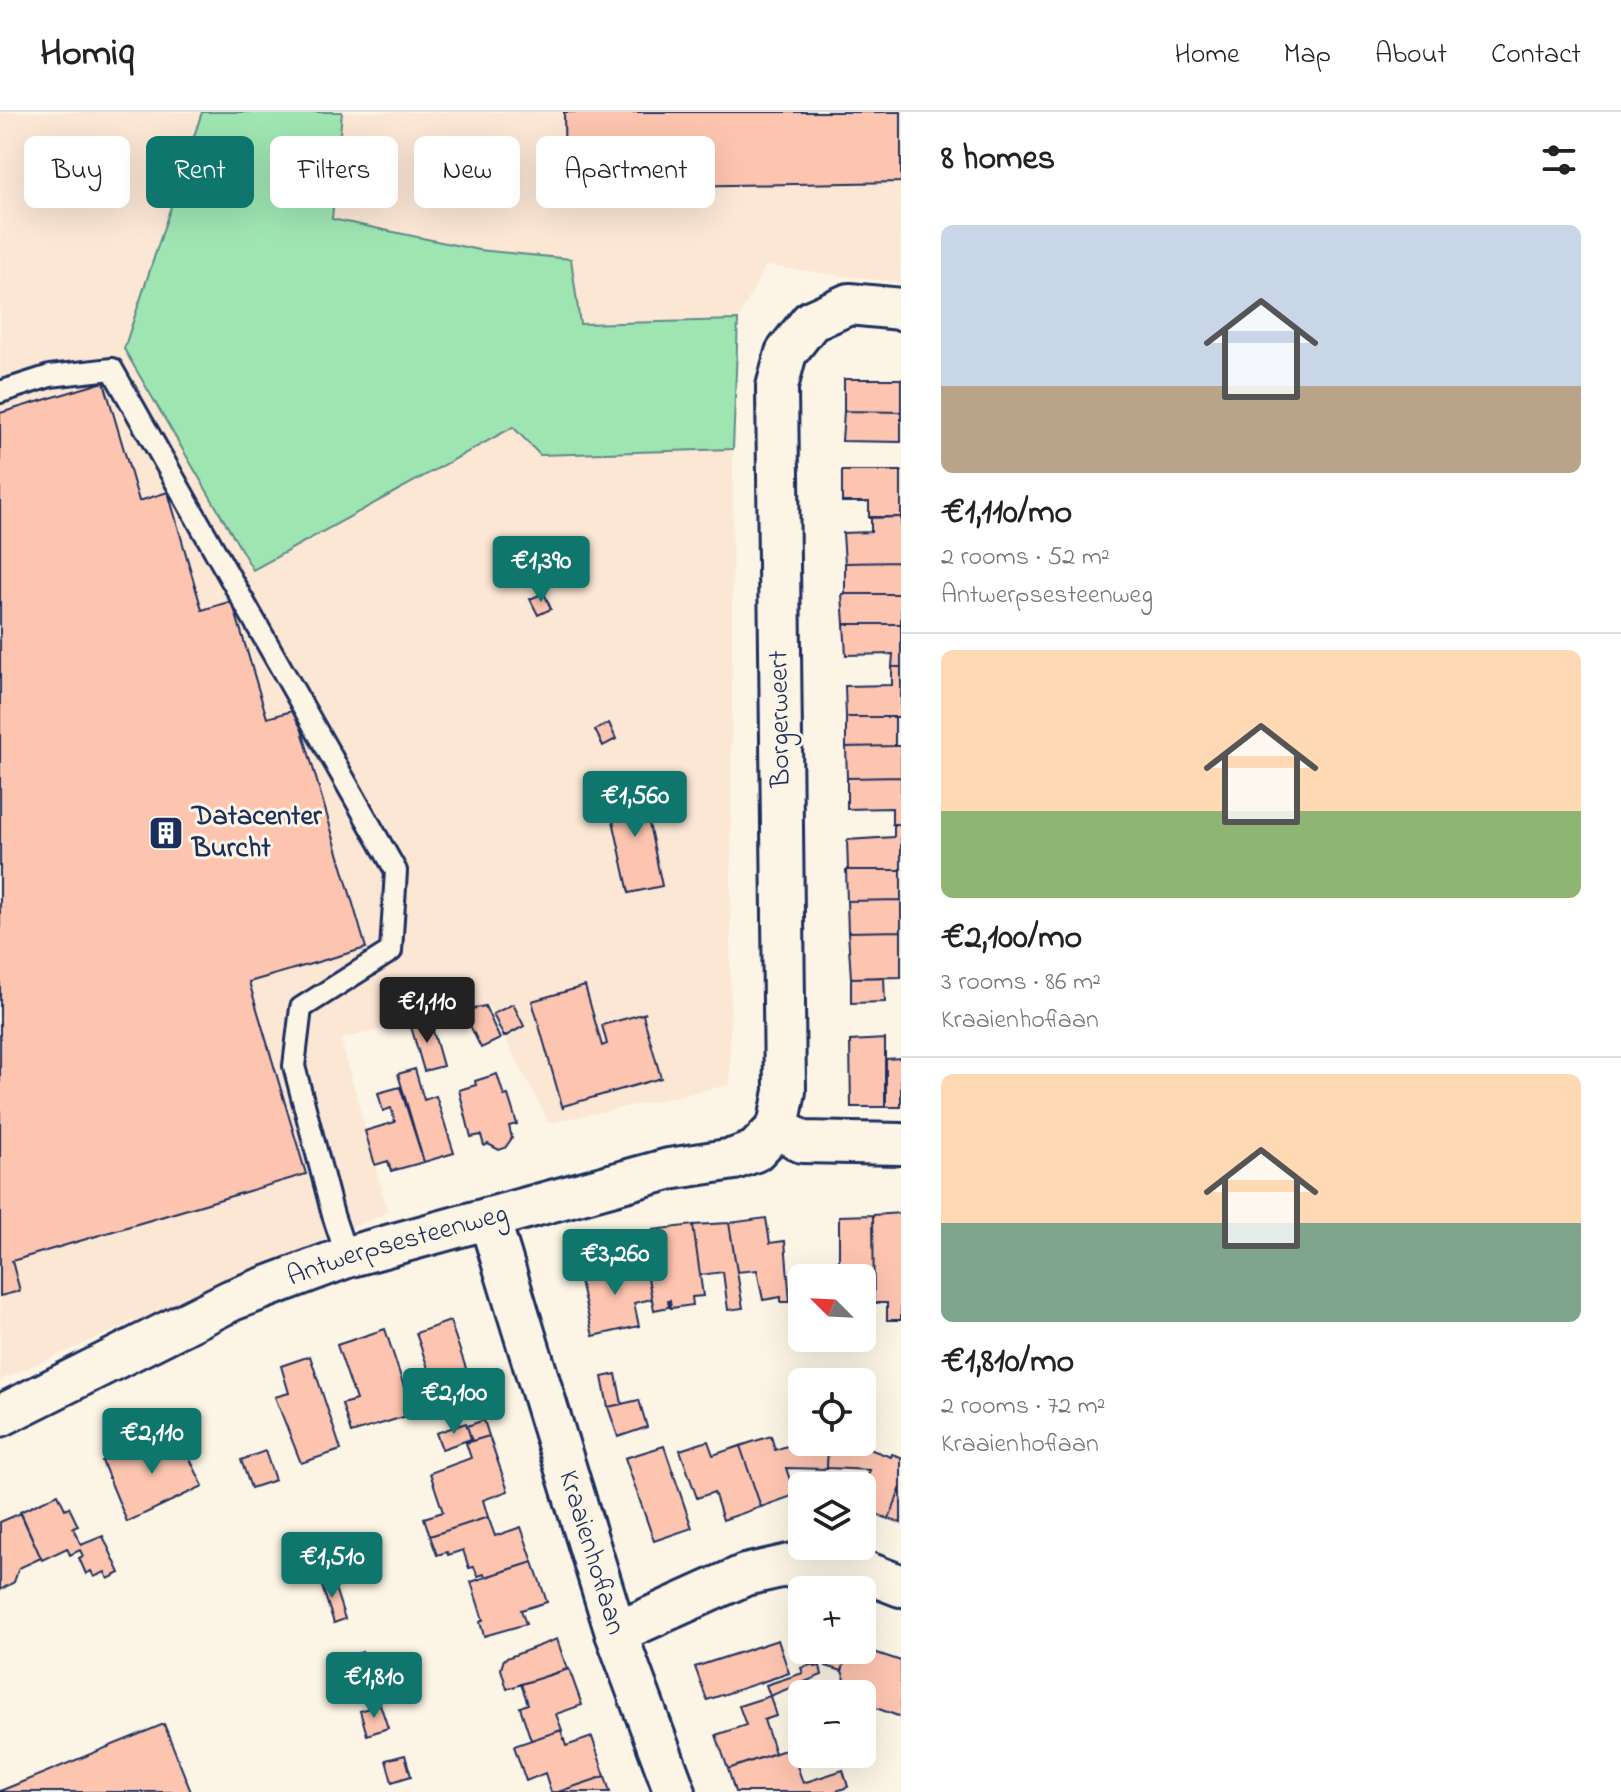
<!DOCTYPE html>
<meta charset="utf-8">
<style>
body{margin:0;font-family:"Indie Flower",sans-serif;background:#f2f2f2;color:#222;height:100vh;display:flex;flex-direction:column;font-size:30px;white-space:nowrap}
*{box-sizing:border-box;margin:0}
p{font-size:26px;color:#767676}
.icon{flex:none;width:44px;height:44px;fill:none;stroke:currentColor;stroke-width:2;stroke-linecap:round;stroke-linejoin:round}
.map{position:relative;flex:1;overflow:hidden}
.drawer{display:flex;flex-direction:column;background:#fff;width:720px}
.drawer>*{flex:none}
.hud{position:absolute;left:24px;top:24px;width:756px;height:72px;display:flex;gap:16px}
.needle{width:52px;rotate:294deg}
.buttons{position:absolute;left:788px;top:1152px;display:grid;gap:16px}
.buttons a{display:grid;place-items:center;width:88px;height:88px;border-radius:12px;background:#fff;box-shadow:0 8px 32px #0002;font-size:40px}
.price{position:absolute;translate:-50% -68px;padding:0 18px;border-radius:8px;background:#0f766e;color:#fff;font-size:26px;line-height:52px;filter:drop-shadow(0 2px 4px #0008)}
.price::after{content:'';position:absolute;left:50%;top:48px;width:24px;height:18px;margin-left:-12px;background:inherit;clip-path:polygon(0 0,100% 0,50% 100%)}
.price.on{background:#222;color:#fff}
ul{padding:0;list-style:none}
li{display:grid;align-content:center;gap:16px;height:424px;padding:0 40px}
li+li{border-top:2px solid #e0e0e0}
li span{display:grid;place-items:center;height:248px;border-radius:12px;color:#555}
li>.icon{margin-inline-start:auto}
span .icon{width:144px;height:144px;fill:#fffc;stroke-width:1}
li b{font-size:34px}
h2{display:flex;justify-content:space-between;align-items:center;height:96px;padding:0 40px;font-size:34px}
.tag{padding:0 28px;border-radius:12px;background:#fff;box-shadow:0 8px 32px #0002;font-size:28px;line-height:72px}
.tag.on{background:#0f766e;color:#fff}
header{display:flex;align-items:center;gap:48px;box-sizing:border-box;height:112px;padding:0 40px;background:#fff;border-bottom:2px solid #e0e0e0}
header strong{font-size:38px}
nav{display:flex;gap:44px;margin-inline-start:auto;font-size:28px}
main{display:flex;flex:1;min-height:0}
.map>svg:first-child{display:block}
</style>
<header>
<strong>Homiq</strong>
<nav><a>Home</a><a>Map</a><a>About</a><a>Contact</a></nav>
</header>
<main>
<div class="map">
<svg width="901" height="1680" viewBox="0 0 901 1680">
<rect width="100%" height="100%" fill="#fcf5e5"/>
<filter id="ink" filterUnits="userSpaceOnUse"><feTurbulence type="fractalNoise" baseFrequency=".0125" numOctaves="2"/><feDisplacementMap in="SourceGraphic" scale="16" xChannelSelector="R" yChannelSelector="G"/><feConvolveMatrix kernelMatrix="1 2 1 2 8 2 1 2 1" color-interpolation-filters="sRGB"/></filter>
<g filter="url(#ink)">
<!-- built -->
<path fill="#fce7d5" d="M0,0H202L124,237L253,457L514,315L540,343L733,337L730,973L549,1011L488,893L341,927L388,1100L0,1268Z
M342,0H901V171L765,154L738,208L580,212L571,147L479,138L332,107Z"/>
<!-- green -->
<path fill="#9fe5b2" stroke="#5d8a88" stroke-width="2" d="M202,0H342L332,107L479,138L571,147L580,212L738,208L733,337L540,343L513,315L253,458L124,237Z"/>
<!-- building -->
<path fill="#fdc5b0" stroke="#1b2f5e" stroke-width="2" d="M564,0H901V70L565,76Z
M844,267H901V300L844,299Z
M104,270L139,389L168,380L202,498L232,489L267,606L296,598L366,836L249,870L306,1062L12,1149L20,1179L0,1184V301Z
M844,299L901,300V330L842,329Z
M842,359H901V405L869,406V390H842Z
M871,405H901V450L845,451L843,421L871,420Z
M901,450V482H845V451Z
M544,481L551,497L538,503L530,487Z
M842,482H901V512H844Z
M844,512H901V555H892L893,542L846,543Z
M892,555H901V605H846L845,574L892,573Z
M846,605H895V634L846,635Z
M609,611L616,627L603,634L595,618Z
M895,634H901V665L847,666L846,635Z
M901,665V712H892V696L847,697V666Z
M641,673L662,774L629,781L607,681Z
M894,712H901V758H848L847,728L894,725Z
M846,758H901V788L847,789Z
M901,788V819L848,820L847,789Z
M901,819V865L851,866L848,820Z
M884,865L885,890L851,891V866Z
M585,874L602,934L607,932L602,913L646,901L643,903L661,966L563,994V997L532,889Z
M513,892L524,914L504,925L493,902Z
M485,894L500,927L481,936L463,899Z
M430,908L443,954L424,959L410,911Z
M885,927V995H851L850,929Z
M901,946V995H886V947Z
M415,957L424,988L436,984L454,1041L424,1050L398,962Z
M497,962L504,984L508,983L517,1012L509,1014L512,1026L505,1036L499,1038L488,1032L484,1034L481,1023L471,1025L459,978L476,973L475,969Z
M400,975L424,1050L391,1059L388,1049L375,1053L365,1019L395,1010L391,996L383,999L378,981Z
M901,1101V1208H887V1191H874L873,1103Z
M873,1103L874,1191H862V1166H839V1104Z
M766,1106L770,1131L785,1129L790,1190H781V1185L763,1188L757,1158L737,1160L729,1111Z
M729,1111L743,1196L728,1198L723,1160L700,1163L693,1113Z
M693,1113L703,1184L692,1185L693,1193L671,1196L670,1188L668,1189L669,1195L654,1198L645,1150L658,1147L652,1118Z
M645,1150L652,1187L634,1191L639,1214L593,1224L579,1165Z
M450,1209L473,1277L419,1294L408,1262L428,1256L416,1221Z
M385,1217L413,1302L351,1321L342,1292L356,1288L337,1233Z
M310,1244L341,1338L301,1351L275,1285L289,1281L281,1254Z
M616,1262L622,1292L608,1295L602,1265Z
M471,1277L475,1289L457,1296L452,1283Z
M639,1288L647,1315L618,1325L608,1295Z
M484,1308L489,1324L472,1329L467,1314Z
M466,1311L471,1327L442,1337L436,1321Z
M177,1320L203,1374L127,1410L102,1349L127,1337L130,1343Z
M489,1324L508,1379L483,1388L488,1405L430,1424L424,1406L443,1400L430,1361L471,1346L466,1331Z
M771,1324L775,1338L802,1329L828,1330L827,1357L786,1356L795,1383L761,1395L740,1334Z
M708,1329L713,1343L740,1334L761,1395L723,1408L714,1380L697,1386L680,1338Z
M828,1330H850L891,1345L892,1342L901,1345V1375L889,1407L862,1397V1380L870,1358L827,1356Z
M664,1334L692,1416L654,1429L625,1346Z
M265,1339L275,1368L251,1376L241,1348Z
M901,1375V1411L889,1407Z
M58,1382L65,1397L69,1395L78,1414L73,1416L81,1433L103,1424L120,1461L108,1467L105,1460L94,1465L91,1459L86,1462L79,1446L83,1444L80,1438L70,1443L67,1436L42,1448L41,1446L20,1400Z
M21,1401L41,1446L19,1456L14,1470L0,1478V1410Z
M488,1405L495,1424L521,1415L533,1450L485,1465L484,1462L478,1464L474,1455L469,1456L463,1438L448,1443L447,1440L437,1443L430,1424Z
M335,1430L342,1451L324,1456L317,1436Z
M533,1450L547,1490L521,1498L526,1512L484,1524L480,1510L483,1508L471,1470Z
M331,1464L345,1507L334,1511L320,1468Z
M557,1527L567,1557L507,1577L501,1557L504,1547Z
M778,1528L789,1561L707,1588L695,1555Z
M862,1536L901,1549V1605L862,1591V1582L848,1576L842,1559L849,1538H862Z
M831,1538H849L842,1559L826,1554Z
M362,1540L370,1561L355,1566L348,1545Z
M814,1552L815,1555L820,1554L822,1563L770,1584L766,1573L803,1561L801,1556Z
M569,1557L582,1593L556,1602L562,1618L531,1628L520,1595L528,1592L521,1572Z
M770,1584L776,1604L764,1608L775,1641L728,1657L716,1623L746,1613L739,1594Z
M380,1592L388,1616L367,1623L360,1599Z
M164,1612L191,1680H0V1679Z
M561,1618L566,1634L592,1625L605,1664L558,1680H551L545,1661L526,1669L514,1634Z
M791,1636L803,1671L843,1658L848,1675L834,1680H735L728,1657Z
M405,1643L411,1664L392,1670L386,1648Z
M605,1664L610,1680H558Z"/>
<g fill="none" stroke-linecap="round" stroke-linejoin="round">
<!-- service casing -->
<g stroke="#1b2f5e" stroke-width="26">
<path id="service" d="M0,280L50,264L112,257L396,759L391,839L301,896L294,954L333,1103L347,1145"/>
</g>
<!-- minor casing -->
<g stroke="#1b2f5e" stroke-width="46">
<g id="minor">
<path d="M778,1015L785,979L777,275L786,241L811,209L849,192L901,197"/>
<path d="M778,1015L802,1030L901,1032"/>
<path id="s1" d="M489,1106L616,1521L675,1680"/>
<path id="s2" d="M0,1304L232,1188L347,1145L669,1057L734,1047L755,1039L778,1015"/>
<path d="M616,1521L745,1463L807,1449L865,1460L901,1474"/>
</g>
</g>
<!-- service -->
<use href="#service" stroke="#fcf5e5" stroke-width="20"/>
<!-- minor -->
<use href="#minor" stroke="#fcf5e5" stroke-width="40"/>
</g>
</g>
<!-- icons -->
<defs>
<g id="building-square" transform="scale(1.8)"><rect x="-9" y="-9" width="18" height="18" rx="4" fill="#1b2f5e" stroke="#fcf5e5"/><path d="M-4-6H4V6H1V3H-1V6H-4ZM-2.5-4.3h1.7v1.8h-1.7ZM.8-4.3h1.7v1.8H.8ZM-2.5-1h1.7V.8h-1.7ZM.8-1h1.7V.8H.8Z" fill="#fff"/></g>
</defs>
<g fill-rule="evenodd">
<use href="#building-square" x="166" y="721"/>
</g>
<g text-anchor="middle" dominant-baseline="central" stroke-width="6" stroke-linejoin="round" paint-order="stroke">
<!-- street labels -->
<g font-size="28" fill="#1b2f5e" stroke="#fcf5e5">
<text transform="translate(781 607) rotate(-91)">Borgerweert</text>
<text stroke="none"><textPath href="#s2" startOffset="434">Antwerpsesteenweg</textPath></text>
<text stroke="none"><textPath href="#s1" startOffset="350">Kraaienhoflaan</textPath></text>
</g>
<!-- poi labels -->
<g font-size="28" font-weight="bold" fill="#1b2f5e" stroke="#fcf5e5" text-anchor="start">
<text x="192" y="705">Datacenter<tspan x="192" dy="32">Burcht</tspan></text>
</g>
</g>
</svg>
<div class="buttons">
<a><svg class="needle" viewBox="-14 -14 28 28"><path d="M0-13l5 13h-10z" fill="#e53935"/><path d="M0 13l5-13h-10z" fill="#767676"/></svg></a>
<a><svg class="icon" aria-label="locate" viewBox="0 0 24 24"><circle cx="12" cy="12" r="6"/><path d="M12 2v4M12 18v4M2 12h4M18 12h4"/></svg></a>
<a><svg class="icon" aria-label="layers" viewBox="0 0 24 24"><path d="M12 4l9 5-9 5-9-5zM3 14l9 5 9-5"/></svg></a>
<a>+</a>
<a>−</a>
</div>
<b class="price" style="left:541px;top:492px">€1,390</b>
<b class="price" style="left:635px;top:727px">€1,560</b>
<b class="price on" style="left:427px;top:933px">€1,110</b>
<b class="price" style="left:615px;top:1185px">€3,260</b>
<b class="price" style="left:454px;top:1324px">€2,100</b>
<b class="price" style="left:152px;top:1364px">€2,110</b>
<b class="price" style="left:332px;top:1488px">€1,510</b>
<b class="price" style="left:374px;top:1608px">€1,810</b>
<div class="hud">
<a class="tag">Buy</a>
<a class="tag on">Rent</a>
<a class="tag">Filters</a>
<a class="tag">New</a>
<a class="tag">Apartment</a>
</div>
</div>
<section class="drawer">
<h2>8 homes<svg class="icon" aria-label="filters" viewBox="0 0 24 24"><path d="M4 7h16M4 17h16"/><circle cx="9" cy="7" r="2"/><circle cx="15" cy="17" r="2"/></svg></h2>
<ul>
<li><span style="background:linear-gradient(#c9d6e8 65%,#b9a48a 0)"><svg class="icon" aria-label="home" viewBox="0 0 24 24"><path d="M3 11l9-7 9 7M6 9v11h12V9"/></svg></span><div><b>€1,110/mo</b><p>2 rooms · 52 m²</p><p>Antwerpsesteenweg</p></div></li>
<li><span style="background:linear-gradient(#ffd9b3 65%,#8fb573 0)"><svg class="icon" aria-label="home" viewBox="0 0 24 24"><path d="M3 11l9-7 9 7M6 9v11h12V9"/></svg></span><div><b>€2,100/mo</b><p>3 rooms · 86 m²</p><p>Kraaienhoflaan</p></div></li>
<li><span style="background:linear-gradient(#ffd9b3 60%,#7fa58c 0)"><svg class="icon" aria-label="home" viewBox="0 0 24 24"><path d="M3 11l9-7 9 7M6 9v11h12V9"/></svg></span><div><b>€1,810/mo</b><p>2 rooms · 72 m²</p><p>Kraaienhoflaan</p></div></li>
</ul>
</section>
</main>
